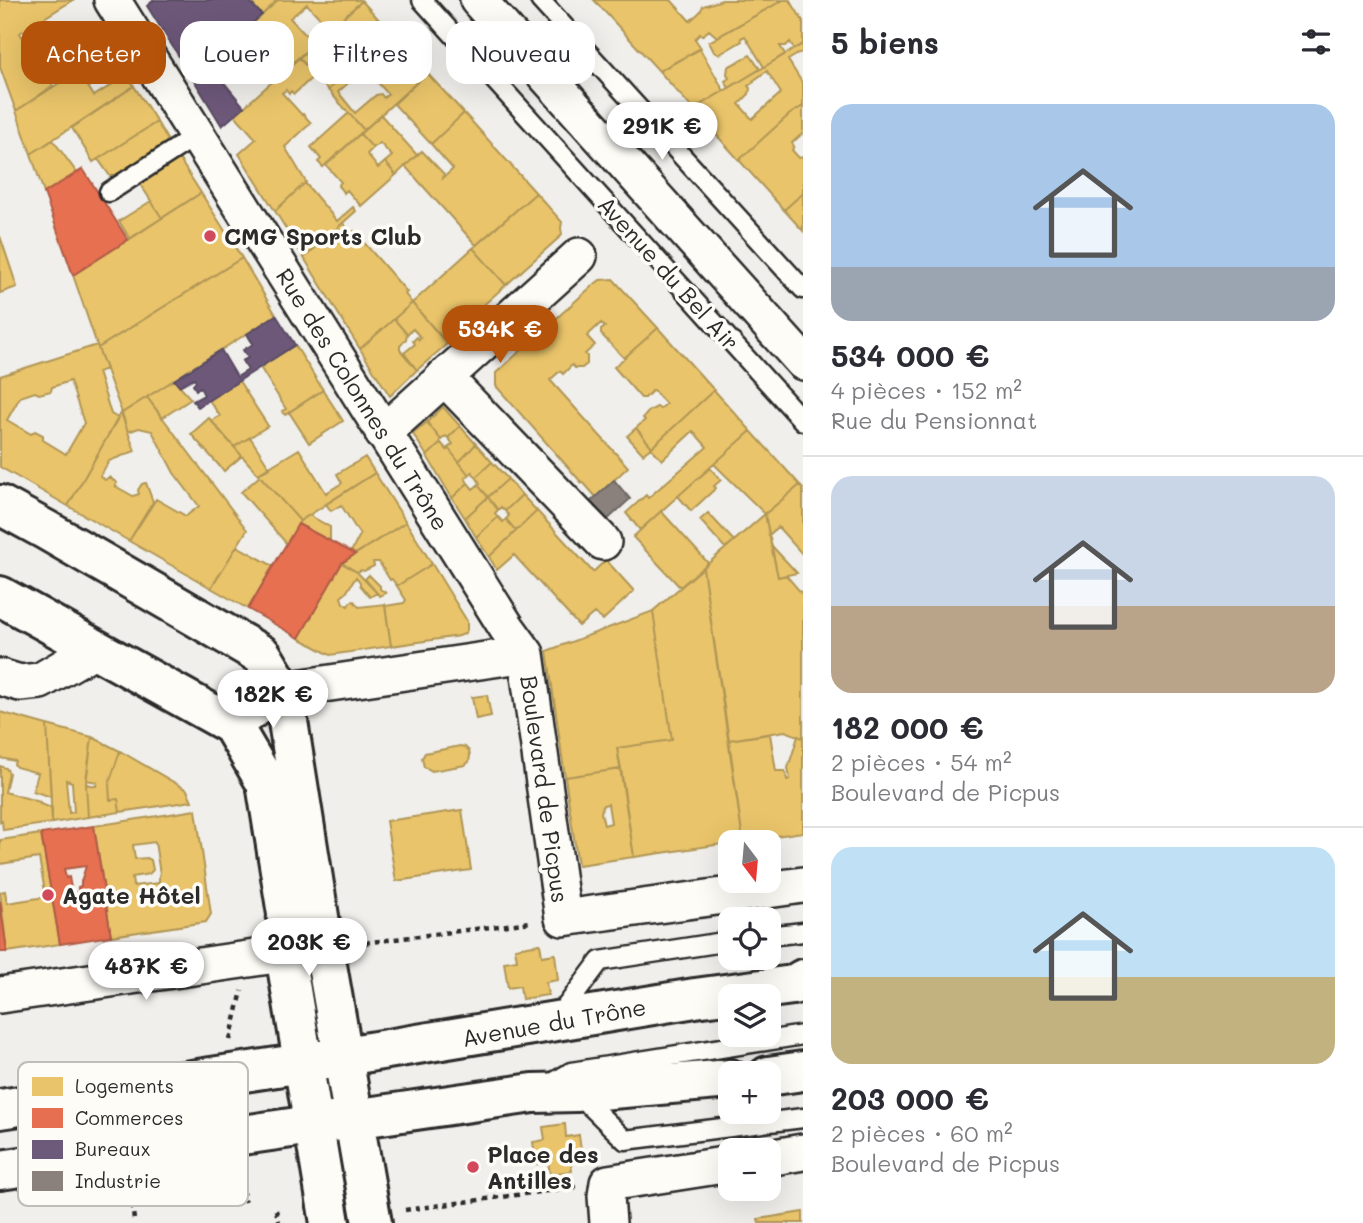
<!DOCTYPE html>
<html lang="fr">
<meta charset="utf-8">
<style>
body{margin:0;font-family:Mali,sans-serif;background:#f7f7f7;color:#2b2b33;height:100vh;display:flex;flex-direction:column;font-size:26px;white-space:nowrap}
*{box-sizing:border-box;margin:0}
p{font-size:23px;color:#7c7c81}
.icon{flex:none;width:38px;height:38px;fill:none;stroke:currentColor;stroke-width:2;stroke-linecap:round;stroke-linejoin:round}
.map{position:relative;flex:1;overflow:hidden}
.side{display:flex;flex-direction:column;background:#fff;width:560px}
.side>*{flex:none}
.banner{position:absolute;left:21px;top:21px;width:665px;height:63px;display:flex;gap:14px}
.needle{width:46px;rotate:164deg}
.controls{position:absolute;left:718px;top:830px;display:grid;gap:14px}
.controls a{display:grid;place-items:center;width:63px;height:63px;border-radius:14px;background:#fff;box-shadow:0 7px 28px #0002;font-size:35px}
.price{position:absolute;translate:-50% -60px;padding:0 16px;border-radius:24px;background:#fff;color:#222;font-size:23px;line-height:46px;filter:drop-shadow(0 2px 4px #0008)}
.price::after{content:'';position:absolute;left:50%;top:42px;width:21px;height:16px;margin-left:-10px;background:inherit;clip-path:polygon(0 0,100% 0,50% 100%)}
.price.on{background:#b45309;color:#fff}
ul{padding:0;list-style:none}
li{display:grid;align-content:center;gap:14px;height:371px;padding:0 28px}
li+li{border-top:2px solid #e1e1e2}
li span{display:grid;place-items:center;height:217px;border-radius:21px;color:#555}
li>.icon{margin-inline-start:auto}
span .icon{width:126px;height:126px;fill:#fffc;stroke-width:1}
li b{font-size:30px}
h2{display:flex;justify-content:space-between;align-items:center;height:84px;padding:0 28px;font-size:30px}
.pill{padding:0 24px;border-radius:21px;background:#fff;box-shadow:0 7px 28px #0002;font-size:24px;line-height:63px}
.pill.on{background:#b45309;color:#fff}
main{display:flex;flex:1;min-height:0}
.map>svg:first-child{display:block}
</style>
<main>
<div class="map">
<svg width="803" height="1223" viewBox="0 0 803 1223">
<rect width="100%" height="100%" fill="#f0efeb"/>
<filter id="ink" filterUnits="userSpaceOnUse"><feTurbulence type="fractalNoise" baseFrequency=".0143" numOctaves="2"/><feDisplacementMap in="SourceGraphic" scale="14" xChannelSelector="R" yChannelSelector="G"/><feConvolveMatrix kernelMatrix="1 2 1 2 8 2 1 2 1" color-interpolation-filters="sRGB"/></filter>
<g filter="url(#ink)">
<!-- homes -->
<path fill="#e9c46a" stroke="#b09657" stroke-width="2" fill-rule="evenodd" d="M0,0H73L20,33L53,86L16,111L0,67Z
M248,0H274L276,2L262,15Z
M278,0H361L362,1L330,29L307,4L290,18L314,44L272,81L235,39Z
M594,0H671L690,21L700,12L703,6L722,0H783L717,37L709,30L702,36L700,34L695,39L701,48L659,71Z
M783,0H790L803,21V44L794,49L790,42L786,46H780L785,54L764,67L745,36L741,38L742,41L720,54L714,52L709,42Z
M362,1L391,33L328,90L299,58L315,43L333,62L335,60L317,40Z
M391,33L427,73L364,130L328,90ZM361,72L366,77L369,78L372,76L388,94L384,98L381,94L376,95L355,113L338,92Z
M803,44V51L788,60L803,84V106L790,114L739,160L693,109ZM767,71L781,93L752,119L739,104L749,94L750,88L748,86L754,82L753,81Z
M700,49L724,91L693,109L659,71Z
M750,55L760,69L729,88L725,81L729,78L727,74L728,67Z
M299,58L315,75L294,94L291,91L289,94L286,90L282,93L302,115L303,114L311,123L285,147L306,182L275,211L239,154L256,139L235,115Z
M78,71L94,96L127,75L134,86L31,154L16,111Z
M427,73L464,113L431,144L394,104Z
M134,86L157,122L93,162L72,128Z
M803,106V131L802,134L792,143L794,146L792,150L799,158L803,157V193L784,210L739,160L790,114Z
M349,113L364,130L323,167L318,162L321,159L311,147Z
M464,113L536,193L476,245L405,166L422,151L444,174L443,178L453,169L431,144Z
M381,115L417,155L396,175L385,162L392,156L380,143L373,148L360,134Z
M157,122L169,143L116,176H110L98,159Z
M360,134L373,148L367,154L378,168L385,162L396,175L361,206L347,190L344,193L338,186L341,182L326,165Z
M53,140L77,173L44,193L31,154Z
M178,157L201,193L162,218L139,182Z
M305,183L337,221L353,207L356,211L304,258L275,211Z
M201,193L242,258L98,348L73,275Z
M536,193L562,222L561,228L562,235L506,285L473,248Z
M803,193V231L784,210Z
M151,201L162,218L130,239L119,221Z
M343,223L351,233L354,231L407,292L405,294L412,303L360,349L304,258Z
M0,236L17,287L0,293Z
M473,248L506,285L469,318L461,323L462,324L444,340L412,303Z
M242,258L276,315L122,413L98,348Z
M613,279L658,328L624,358L601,334V330L605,327L601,323L587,336L595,345L585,354L587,356V364L582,368H575L572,365L563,374L560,371L550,380L628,467L596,497L583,482L582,483L496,386V373L591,287L600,280Z
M412,303L447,344L417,370L404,353L415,344L413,341L417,337L419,340L421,338L413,329L407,334L394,319Z
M394,319L407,334L406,339L400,346V350L417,370L390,396L360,349Z
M658,328L714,390L652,447L636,428L645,420L643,418L649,411L657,407L660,409L666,404L653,390L645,398H641L614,367Z
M97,345L106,369L98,372L111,414L118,418L68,506L0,467V376ZM70,381L84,423L66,454L43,440V435L35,431L31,434L7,420L20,397L35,392L39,394L51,391L52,387Z
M295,345L323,390L285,415L282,411L286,409L260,367Z
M174,380L191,399L162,418L147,397Z
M239,381L268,426L234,447L211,421L220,416L209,400Z
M323,390L343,421L309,443L289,412Z
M714,390L751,431L640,530L626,513L646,495L648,498L707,447L693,431L662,460L651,448Z
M147,397L247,530L211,588L129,541L156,499L186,516L199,506L174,473L152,431L139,428L128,432L122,413Z
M443,407L460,426L448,438L446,436L441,440L427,422Z
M121,413L135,451L109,461L100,476L105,480L109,477L117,483L115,486L133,496L139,494L138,490L142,484L146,483L153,502L129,541L68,506Z
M209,418L242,456L224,471L191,434Z
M427,422L441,440L440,441L441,443L427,456L413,434Z
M460,426L476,444L459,462L448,448L453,444L448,438Z
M636,428L652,447L643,454L627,436Z
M751,431L800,485L765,514L714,464Z
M250,437L270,468L258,474L234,447Z
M441,443L447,450L448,448L469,475L465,478L468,483L452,498L427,456Z
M476,444L492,462L476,477L472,472L469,475L459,462Z
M299,449L326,493L342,483L337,474L365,457L375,473L300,521L258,474Z
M492,462L508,479L488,497L478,485L480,483L476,477Z
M710,468L721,480L714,486L716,488L691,511L678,496Z
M375,473L406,522L355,554L351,552L360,535L341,505L331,511L326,504Z
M260,476L300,521L287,544L241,492Z
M508,479L522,495L505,511L501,507L498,510L488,497Z
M468,483L473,489L478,485L488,497L465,518L452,498Z
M800,485L803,489V555L778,527L769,535L765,514Z
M522,495L537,511L516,531L506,519L509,516L505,511Z
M488,497L498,510L495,513L498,517L476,537L465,518Z
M537,511L593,572L606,560L634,591L603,620L594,613L579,626L514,555L497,570L489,557Z
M661,511L708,563L680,587L633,537Z
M708,513L734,541L725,548L700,520Z
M765,514L778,577L786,575L803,595V738L785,731L729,740L703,568Z
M309,515L330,527V541L298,524L300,521Z
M498,517L503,522L506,519L516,531L489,557L476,537Z
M406,522L432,564L397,586L392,579L390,580L379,562H373L374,566L364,571L361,570L357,572L342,563Z
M771,545L797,573L778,577Z
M237,546L273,566L248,609L211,588Z
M342,563L357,572L377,593L370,597L360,585V582L356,577L346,593L341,597L343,603L348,606L350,602L354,601L359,607L385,604L391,646L330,655L299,638Z
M432,564L467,621V630L464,634L459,636L391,646L385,606L404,603L406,600L397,586Z
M703,568L743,841L634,857L617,748L672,740L653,611Z
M369,575L380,586V589L386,593L380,596L377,593L365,579Z
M653,611L672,740L617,748L621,769L565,777L547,651Z
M487,695L491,716L476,719L472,697Z
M0,712L47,725L51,797L33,791L38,773L16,767L14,764L15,761L0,758Z
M47,725L92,737L86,784L88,817L52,823ZM66,780L72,782L74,812L69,813Z
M770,734L776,771H785L787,780L790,779L788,768L798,736L803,738V832L743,841L729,740Z
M92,737L120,751L109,784L110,800L118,799L120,812L88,817L86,784L96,786L97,782L86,780Z
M460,746L465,747L469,751L470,756L469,762L465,765L432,771L424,767L422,758L425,753Z
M120,751L187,790L192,801L120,812L118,799L110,800L109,784Z
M0,766L6,768L9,773L5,792L40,802V804L52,808V823L3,830L2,821L0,822Z
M621,769L634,857L578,865L565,777ZM608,804L611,823L604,825L601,813L603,805Z
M196,810L211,914L206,922L111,936L94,826ZM155,842L160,874L159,875V883L133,886L132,877L149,874L153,870L151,860L147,858L135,859L133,845Z
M462,810L471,870L396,881L386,821Z
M41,834L60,944L7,952L0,892L5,891L7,903L45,897L43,886H44L39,858L0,864V840Z
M540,944L542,956L555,954L558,980L546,982L548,995L522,999L520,986L508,988L504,962L517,960L515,948Z
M565,1124L566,1137L579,1135L582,1157L570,1159L572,1171L550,1174L548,1162L536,1164L533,1142L545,1140L543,1127Z
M803,1212V1223H759L758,1219Z"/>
<!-- shops -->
<path fill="#e76f51" stroke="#af5b46" stroke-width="2" fill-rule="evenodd" d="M83,169L128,240L73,275L44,193Z
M298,524L355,554L342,563L299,638L248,609Z
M94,826L111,936L60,944L41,834ZM86,866L81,882V886L78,887V892L72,893L69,877L66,878L64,869Z
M0,901L7,952H0Z"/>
<!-- offices -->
<path fill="#6d597a" stroke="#594b62" stroke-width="2" d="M154,0H248L262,15L192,77L147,6Z
M208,63L244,107L222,126L192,77Z
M276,315L295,345L198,407L193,401L204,395L200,387L196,390L193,385L196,382L194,378L179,386L174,380L221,350L237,377L248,370L242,361L248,358L243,350L253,344L247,334Z"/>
<!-- industry -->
<path fill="#8a817c" stroke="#6e6764" stroke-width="2" d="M614,480L630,499L606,521L589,503Z"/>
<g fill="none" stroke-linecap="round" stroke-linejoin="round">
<!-- lane casing -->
<g stroke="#2b2b2b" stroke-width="23">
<path id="lane" d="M422,0L803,421
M540,0L803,289
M109,192L197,135
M768,936L803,932
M559,1016L600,961L730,941
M549,1085L571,1072L803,1035
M579,1095L625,1140L803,1118"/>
</g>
<!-- street casing -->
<g stroke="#2b2b2b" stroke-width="40">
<path id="street" d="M112,0L507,628L526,654L563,918L803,885
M478,0L803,362
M444,377L603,542
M383,433L579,256
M0,677L20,683L40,681L95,649
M232,725L283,690L526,654
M0,995L324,948
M768,1158L803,1152
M608,1223L606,1196L608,1183L730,1164"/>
</g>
<!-- primary casing -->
<g stroke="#2b2b2b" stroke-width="44">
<path id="primary" d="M0,505L46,530L262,655L283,690L324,948L372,1223
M0,596L232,725L266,783L287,914L285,954L330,1223
M768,1076L803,1071
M0,1109L303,1063L695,998L793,985L803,979
M0,1170L533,1093L576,1092L730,1079"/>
</g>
<!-- path -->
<path stroke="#2b2b2b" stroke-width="4.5" stroke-dasharray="5 5" stroke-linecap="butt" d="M355,944L531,922
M230,1040L242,991
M239,1170L245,1202
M276,1210L279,1223
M405,1210L576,1187
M134,1219L130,1194L219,1179L223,1205"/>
<!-- lane -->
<use href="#lane" stroke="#fdfcf7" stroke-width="18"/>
<!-- street -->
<use href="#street" stroke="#fdfcf7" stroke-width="35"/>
<!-- primary -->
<use href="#primary" stroke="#fdfcf7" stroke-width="38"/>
</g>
</g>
<!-- markers -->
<g fill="#d1495b" stroke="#fdfcf7" stroke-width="2.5">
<circle cx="210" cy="236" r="7"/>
<circle cx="48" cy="895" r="7"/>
<circle cx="473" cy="1167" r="7"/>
</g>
<g text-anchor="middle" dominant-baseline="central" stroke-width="7" stroke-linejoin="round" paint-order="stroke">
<!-- poi labels -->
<g font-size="23" font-weight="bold" fill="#2b2b2b" stroke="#fdfcf7" text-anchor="start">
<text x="224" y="236">CMG Sports Club</text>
<text x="62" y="895">Agate Hôtel</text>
<text x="487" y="1154">Place des<tspan x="487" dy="26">Antilles</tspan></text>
</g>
<!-- street labels -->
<g font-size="23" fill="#2b2b2b" stroke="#fdfcf7">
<text transform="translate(669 273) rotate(48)">Avenue du Bel Air</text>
<text transform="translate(363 399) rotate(58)">Rue des Colonnes du Trône</text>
<text transform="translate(545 789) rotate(82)">Boulevard de Picpus</text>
<text transform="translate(554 1022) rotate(-10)">Avenue du Trône</text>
</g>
</g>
<!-- legend -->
<rect x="18" y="1062" width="230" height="144" rx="10" fill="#fdfcf7" stroke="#bebdba" stroke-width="2"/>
<rect x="32" y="1077" width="31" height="19" fill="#e9c46a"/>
<rect x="32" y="1108" width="31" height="20" fill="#e76f51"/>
<rect x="32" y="1140" width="31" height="19" fill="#6d597a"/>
<rect x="32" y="1171" width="31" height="20" fill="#8a817c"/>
<g font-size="19" fill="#2b2b2b">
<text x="75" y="1093">Logements</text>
<text x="75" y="1125">Commerces</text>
<text x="75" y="1156">Bureaux</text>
<text x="75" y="1188">Industrie</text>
</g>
</svg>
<div class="controls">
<a><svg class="needle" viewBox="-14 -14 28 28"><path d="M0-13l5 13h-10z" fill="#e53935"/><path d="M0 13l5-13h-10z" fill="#7c7c81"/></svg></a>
<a><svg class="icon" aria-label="locate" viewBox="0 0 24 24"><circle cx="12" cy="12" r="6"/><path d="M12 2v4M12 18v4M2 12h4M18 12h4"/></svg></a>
<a><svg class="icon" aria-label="layers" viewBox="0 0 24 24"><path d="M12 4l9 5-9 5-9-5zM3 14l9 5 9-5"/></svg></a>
<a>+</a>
<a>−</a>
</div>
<b class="price" style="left:662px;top:162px">291K €</b>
<b class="price on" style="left:500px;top:365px">534K €</b>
<b class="price" style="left:273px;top:730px">182K €</b>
<b class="price" style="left:309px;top:978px">203K €</b>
<b class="price" style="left:146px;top:1002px">487K €</b>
<div class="banner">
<a class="pill on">Acheter</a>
<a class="pill">Louer</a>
<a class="pill">Filtres</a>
<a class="pill">Nouveau</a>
</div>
</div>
<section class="side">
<h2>5 biens<svg class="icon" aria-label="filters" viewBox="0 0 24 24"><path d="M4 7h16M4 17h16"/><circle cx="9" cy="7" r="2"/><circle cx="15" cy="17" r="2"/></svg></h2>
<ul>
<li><span style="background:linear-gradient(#a9c7e8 75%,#9aa5b1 0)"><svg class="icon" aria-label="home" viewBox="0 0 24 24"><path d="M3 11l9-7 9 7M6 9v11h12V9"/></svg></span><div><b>534 000 €</b><p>4 pièces · 152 m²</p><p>Rue du Pensionnat</p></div></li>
<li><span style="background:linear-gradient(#c9d6e8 60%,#b9a48a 0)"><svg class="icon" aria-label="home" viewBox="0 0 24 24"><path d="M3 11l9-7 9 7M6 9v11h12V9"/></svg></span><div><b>182 000 €</b><p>2 pièces · 54 m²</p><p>Boulevard de Picpus</p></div></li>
<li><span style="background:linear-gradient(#bfe0f5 60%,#c2b280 0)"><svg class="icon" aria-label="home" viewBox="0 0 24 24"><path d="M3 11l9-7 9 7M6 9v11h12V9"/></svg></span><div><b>203 000 €</b><p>2 pièces · 60 m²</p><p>Boulevard de Picpus</p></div></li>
</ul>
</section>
</main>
